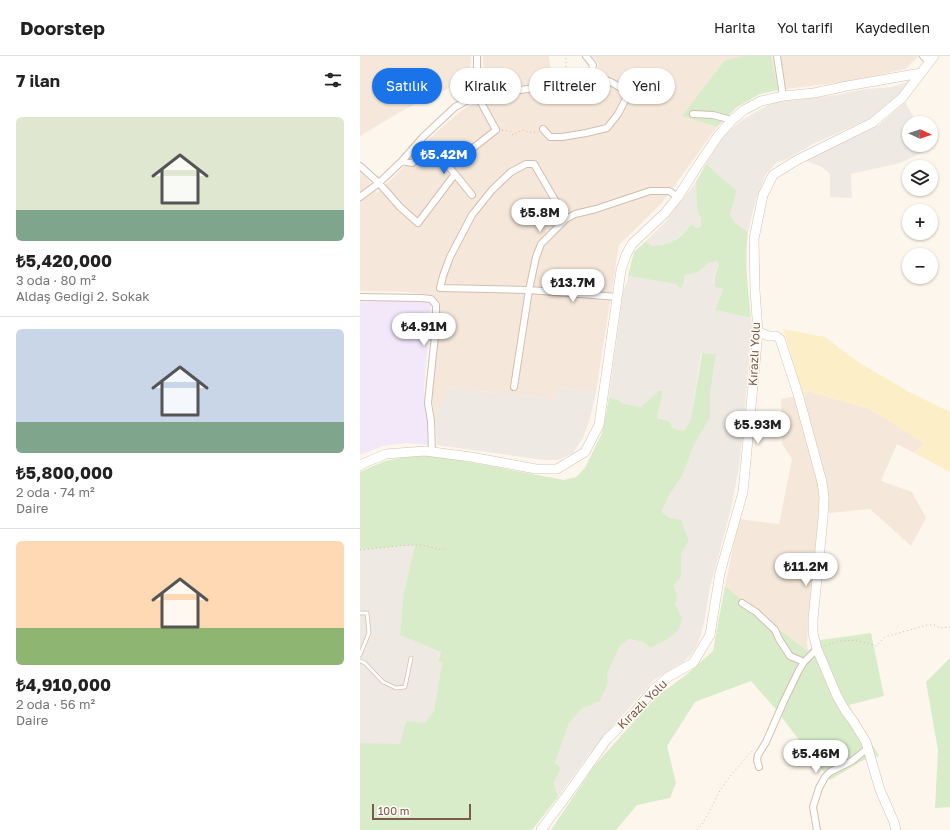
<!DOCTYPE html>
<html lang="tr">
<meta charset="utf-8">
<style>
body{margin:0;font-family:"Golos Text",sans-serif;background:#f6f6f6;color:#222;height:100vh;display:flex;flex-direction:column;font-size:15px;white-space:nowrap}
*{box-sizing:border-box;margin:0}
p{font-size:13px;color:#767676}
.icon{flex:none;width:22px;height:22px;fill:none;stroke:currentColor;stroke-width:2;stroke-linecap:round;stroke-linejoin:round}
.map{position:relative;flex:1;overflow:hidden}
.sheet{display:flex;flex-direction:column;background:#fff;width:360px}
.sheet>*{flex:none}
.banner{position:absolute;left:12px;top:12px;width:380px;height:36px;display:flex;gap:8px}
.needle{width:26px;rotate:93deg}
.controls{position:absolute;left:542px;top:60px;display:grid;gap:8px}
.controls a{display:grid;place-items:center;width:36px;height:36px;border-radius:50%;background:#fff;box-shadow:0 1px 3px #0004;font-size:20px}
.scale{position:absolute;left:12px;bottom:10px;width:99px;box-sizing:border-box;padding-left:4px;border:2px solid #7a5c4d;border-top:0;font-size:11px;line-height:14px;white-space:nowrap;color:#7a5c4d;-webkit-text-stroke:3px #fffaf3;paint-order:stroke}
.price{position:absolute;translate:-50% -34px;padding:0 9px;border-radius:14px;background:#fff;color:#222;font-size:13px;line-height:26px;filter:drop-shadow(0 1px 2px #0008)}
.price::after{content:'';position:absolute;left:50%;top:24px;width:12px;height:9px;margin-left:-6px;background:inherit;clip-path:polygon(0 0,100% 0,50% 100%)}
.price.active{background:#1a73e8;color:#fff}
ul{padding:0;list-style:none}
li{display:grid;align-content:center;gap:8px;height:212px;padding:0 16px}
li+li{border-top:1px solid #e0e0e0}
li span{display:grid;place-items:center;height:124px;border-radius:6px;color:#555}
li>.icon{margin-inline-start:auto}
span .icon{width:72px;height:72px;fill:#fffc;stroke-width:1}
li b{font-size:17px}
h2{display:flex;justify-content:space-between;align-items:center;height:48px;padding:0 16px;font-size:17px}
.pill{padding:0 14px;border-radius:18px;background:#fff;box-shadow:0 1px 3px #0004;font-size:14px;line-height:36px}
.pill.active{background:#1a73e8;color:#fff}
header{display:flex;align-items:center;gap:24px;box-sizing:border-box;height:56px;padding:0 20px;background:#fff;border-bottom:1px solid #e0e0e0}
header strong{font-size:19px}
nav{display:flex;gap:22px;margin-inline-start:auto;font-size:14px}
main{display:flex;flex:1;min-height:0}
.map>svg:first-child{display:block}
</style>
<header>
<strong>Doorstep</strong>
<nav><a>Harita</a><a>Yol tarifi</a><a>Kaydedilen</a></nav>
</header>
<main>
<section class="sheet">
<h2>7 ilan<svg class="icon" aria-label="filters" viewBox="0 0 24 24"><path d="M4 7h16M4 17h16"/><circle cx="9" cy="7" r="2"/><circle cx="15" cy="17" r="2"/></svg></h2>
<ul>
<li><span style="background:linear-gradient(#dfe7d0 75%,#7fa58c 0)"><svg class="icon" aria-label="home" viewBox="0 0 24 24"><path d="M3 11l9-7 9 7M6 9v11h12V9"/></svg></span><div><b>₺5,420,000</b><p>3 oda · 80 m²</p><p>Aldaş Gediği 2. Sokak</p></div></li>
<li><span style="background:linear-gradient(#c9d6e8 75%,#7fa58c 0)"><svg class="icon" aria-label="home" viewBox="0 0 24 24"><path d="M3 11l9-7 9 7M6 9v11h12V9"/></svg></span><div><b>₺5,800,000</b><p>2 oda · 74 m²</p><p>Daire</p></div></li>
<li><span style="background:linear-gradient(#ffd9b3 70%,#8fb573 0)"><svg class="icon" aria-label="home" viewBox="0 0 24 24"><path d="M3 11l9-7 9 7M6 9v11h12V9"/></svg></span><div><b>₺4,910,000</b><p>2 oda · 56 m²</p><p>Daire</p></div></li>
</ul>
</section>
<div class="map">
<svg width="590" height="774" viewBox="0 0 590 774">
<rect width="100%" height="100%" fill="#fdf6ec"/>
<!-- residential -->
<path fill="#f5e8da" d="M0,0H111L110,27L99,28L73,39L40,56L0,80Z
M123,0H189L193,34L231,27L239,8L232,0H382L363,6L323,60L357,71L302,147L259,189L236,336L199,332L195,343L89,332L75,363L72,341L79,249L71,239L48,236L0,235V111L17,137L38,117L64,87L102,54L125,42Z
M411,0H559L545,13L492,25L418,34Z
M448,335L510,353L564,387L554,397L537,388L521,425L552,436L566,462L551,490L510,453L469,457L465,420L444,342Z
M436,340L459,425V453L449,553L447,587L448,595L417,572L365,530L379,463L419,468L432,403L422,388L421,343Z"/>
<!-- industrial -->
<path fill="#efe9e4" d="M550,25L527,51L515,60L451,89L427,103L416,107L406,118L396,143L388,176L375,167L370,158L377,135L346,108L364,79L382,64L412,47L477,39L506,33L532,31Z
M545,46L557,67H549V89H570L571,92L540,107L491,118L492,142L470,141V118L462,111L444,104L519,69Z
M336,126L337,153L341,163V170L337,172L331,168L325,176L313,185L298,190L291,191L286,185L306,165Z
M357,205L359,210L355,217L353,225L355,231L363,233L355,254L391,262L392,270L382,385L378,416L371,453L350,531L344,567L338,588L330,600L322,607L295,623L252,671L227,701L198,741L194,727L201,712L195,707L209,667L223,652L240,644L248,627L247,618L260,590L268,583L283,586L314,548L317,540L314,529L321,521V499L329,484L322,464L310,462L302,456L308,441L322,420L335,387L350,362V339L356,298L341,297L331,363L324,375L313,372L309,365L297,362L303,335H298L281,351L265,348L258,344L249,341L263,235L268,224V220L317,228L325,218L338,216L349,207Z
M89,332L195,343L199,332L236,336L230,363L223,382L213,397L198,404H184L77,389L75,363Z
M55,489L44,535L81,596L78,604L82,606L74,655L65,667L40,689L0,687V494Z"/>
<!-- education -->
<path fill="#f3e8fa" d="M68,244L71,248L64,335L69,371V389L46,387L23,390L0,399V246Z"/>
<!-- green -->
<path fill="#d8ecc9" d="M382,0H411L418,34L400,38L377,51L357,71L322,60L364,5Z
M346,108L377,135L370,158L375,167L388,176C384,204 388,234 391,262L355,254L363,233L355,231C353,222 355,218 359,210L357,205L349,207L338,216L325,219L322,233L316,228L268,220L274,196L286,185L291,190C303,190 317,185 325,176C327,174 329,170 331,168L337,172L341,170V163L337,153L336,126Z
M342,297L356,298L350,339V362L335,387L322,420L308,441L302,456L310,462L322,464L325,474L329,484L321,499V521L314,529L317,540L315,548L322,562L319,573L311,581L291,592L283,586L269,583L260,590L247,618L248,627L240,645L223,652L209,667L195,707L201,712L194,727L198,741L172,774H0V687L40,688L46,665L65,667L74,655L82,606L78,605L81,596L40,579L44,535L55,489L0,494V416L25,405L61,398L77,400L204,424L216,421L225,412L242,377L246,359L249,341L258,344L265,348L281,351L298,335H303L297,362L309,365L313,372L324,375L331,363Z
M365,530L417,572L448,595L461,584L511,577L524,640L489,649L519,700L502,705L470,724L413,650L391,625L335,646L307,690L316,727L310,742L277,749L256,774H191L234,710L296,641L326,619L353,595Z
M590,602V751L575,752L578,694L566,626Z"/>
<!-- sand -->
<path fill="#fcefc7" d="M423,273L465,281L498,306L551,337L590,356V416L554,397L564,387L510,353L448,335L444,342Z"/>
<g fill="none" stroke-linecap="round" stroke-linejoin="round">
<!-- lane casing -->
<g stroke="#d1beb0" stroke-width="4.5">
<path id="lane" d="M0,557H7L9,577L0,599
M0,605L5,607L23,626L36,632L45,631L51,602"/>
</g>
<!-- street casing -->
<g stroke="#d1beb0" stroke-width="8">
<path id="street" d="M226,0L233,9L231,18
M417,0L423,40
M563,0L569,6
M333,58L353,59L372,64
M0,110L19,127L40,151L58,167L95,118L73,92L52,107L42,105
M89,111L136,74L117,39V0
M95,118L112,139
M0,141L19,127L42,105L63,81L95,51L117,39L177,32L231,18L251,26L269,37L258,58L247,72L226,77L202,81H190L183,73
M206,163L174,108H166L151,116L132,134L112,159L90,201L83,220L80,232L169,234L258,241
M0,241L61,242L71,243L76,249V270L70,327L68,347L71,365L72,397
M154,331L169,234L176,201L181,188L206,163L215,158L236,153L290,135H309L318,141
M382,547L396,556L415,574L419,583L430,600L444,606
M399,711L397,704L398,699L406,686L424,645L439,614L444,606L457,593
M457,774L453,751L459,732L465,721L470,716L492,705L508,692"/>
</g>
<!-- secondary casing -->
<g stroke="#d6c0b0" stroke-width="10">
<path id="secondary" d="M398,276L409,280H416L420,283L438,338L462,426L464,441L463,462L453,563V577L457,593L477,640L485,654L493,665L506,686L520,734L534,766L536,774
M0,410L2,408L26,398L65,395L111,401L176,413H197L225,396L239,369L261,214L266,199L272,188L305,157L318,141L333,117L358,80L372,64L384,54L401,45L423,40L454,37L487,30L561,17
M181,774L210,735L247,683L275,656L293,634L308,621L333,607L350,579L360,517L383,436L398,276L395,234L394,183L403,139L413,119L437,104L512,67L542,42L574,0"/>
</g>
<!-- path -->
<path stroke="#d9b8a5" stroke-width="1" stroke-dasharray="1 3" stroke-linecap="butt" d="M199,19V16L204,14L206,11V2
M142,74L150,75L153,79L163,74L172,77L177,75
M0,494C20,492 40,489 60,489C68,489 76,495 84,493
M465,590C484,582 497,583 516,590L525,581L567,569H575L580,572L590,571
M337,774C347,764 353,746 361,733C370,719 382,706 393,694"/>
<!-- lane -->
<use href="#lane" stroke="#fff" stroke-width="3"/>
<!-- street -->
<use href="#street" stroke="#fff" stroke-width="6"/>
<!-- secondary -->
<use href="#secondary" stroke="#fff" stroke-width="9"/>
</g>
<g text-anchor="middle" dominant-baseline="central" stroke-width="3" stroke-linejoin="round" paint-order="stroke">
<!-- street labels -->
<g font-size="12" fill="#7a5c4d" stroke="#fffaf3">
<text transform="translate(394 298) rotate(-87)">Kırazlı Yolu</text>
<text transform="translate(282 648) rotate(-45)">Kırazlı Yolu</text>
</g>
</g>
</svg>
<div class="controls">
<a><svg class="needle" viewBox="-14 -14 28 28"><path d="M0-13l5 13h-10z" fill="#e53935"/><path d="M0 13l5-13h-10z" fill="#767676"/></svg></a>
<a><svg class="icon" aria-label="layers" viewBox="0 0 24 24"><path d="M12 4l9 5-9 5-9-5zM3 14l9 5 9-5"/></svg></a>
<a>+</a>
<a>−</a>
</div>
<div class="scale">100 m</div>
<b class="price active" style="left:84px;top:119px">₺5.42M</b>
<b class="price" style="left:180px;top:177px">₺5.8M</b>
<b class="price" style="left:213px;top:247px">₺13.7M</b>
<b class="price" style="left:64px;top:291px">₺4.91M</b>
<b class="price" style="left:398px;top:389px">₺5.93M</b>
<b class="price" style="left:446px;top:531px">₺11.2M</b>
<b class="price" style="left:456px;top:718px">₺5.46M</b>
<div class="banner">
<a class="pill active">Satılık</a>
<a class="pill">Kiralık</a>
<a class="pill">Filtreler</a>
<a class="pill">Yeni</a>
</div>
</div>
</main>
